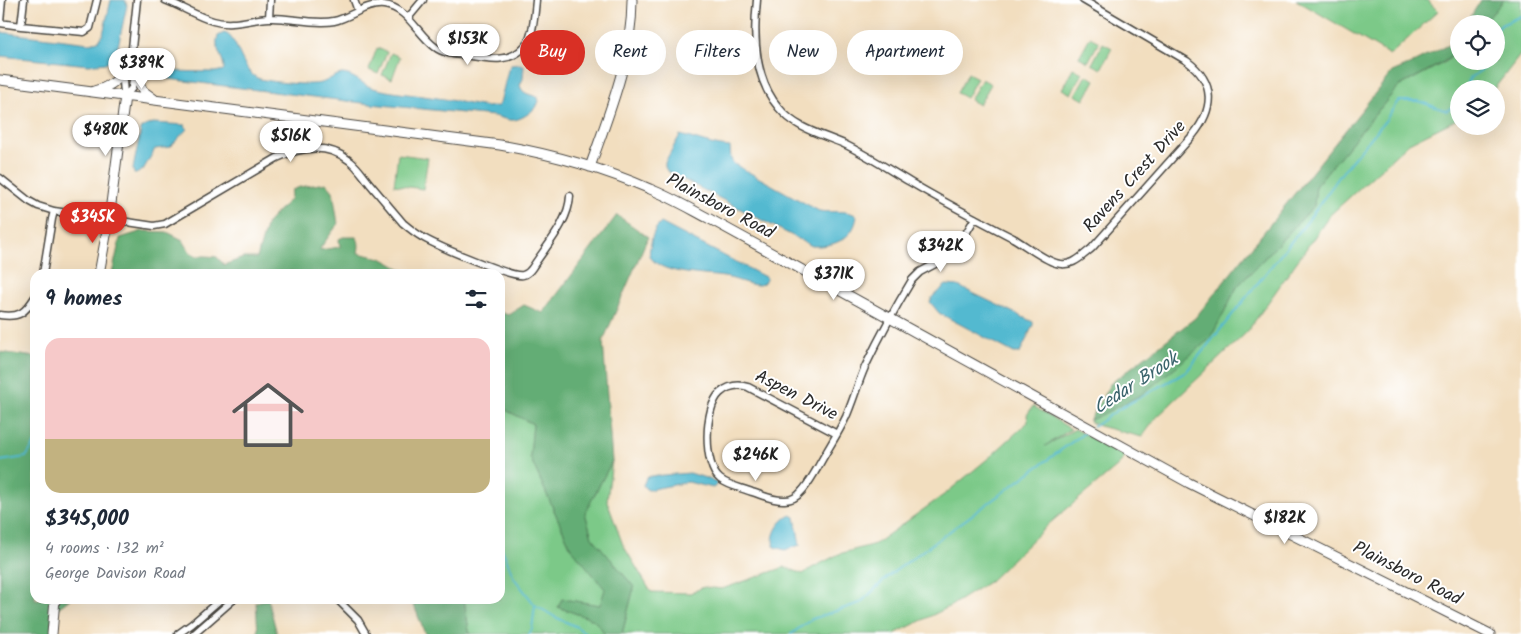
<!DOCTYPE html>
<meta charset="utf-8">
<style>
body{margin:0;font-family:Kalam,sans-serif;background:#f6f6f7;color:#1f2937;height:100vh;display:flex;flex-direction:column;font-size:19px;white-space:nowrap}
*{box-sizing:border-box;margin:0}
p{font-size:16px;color:#747a83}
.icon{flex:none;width:28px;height:28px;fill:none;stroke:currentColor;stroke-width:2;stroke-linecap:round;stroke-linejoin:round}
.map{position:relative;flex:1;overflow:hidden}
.drawer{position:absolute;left:30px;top:269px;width:475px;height:335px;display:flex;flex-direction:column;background:#fff;border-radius:15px;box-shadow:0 5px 20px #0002}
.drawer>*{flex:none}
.hud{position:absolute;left:520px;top:30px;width:475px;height:45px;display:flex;gap:10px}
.buttons{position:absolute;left:1450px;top:15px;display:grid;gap:10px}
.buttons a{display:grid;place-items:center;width:55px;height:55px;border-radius:50%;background:#fff;box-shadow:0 5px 20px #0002;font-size:25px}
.price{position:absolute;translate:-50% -42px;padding:0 11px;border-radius:18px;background:#fff;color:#222;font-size:16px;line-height:32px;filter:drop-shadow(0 1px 2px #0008)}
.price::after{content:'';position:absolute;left:50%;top:30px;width:15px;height:11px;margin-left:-8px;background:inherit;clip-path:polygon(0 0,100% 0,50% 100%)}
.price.active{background:#d93025;color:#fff}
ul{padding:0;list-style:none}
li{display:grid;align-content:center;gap:10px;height:265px;padding:0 15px}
li span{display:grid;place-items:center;height:155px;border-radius:15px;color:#555}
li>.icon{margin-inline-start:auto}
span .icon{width:90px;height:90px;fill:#fffc;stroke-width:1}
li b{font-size:21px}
h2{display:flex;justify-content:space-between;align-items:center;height:60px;padding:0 15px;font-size:21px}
.chip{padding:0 18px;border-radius:22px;background:#fff;box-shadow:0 5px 20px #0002;font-size:18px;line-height:45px}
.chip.active{background:#d93025;color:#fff}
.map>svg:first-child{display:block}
</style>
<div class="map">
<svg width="1521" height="634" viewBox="0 0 1521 634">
<rect width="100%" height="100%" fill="#fff"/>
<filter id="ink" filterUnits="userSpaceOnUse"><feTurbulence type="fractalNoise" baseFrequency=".02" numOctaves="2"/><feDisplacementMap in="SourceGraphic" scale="10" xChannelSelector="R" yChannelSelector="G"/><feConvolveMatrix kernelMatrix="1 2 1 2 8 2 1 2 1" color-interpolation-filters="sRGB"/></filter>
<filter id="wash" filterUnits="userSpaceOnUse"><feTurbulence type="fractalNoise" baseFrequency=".0096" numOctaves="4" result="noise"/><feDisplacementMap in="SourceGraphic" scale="20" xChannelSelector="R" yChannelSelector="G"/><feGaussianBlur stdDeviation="1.12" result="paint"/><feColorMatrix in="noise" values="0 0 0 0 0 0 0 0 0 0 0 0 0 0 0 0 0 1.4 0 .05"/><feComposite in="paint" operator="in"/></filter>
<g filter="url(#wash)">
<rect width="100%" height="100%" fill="#f2debf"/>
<!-- green -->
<path fill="#7bc988" stroke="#537a5a" d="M1296,0H1427L1438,11L1390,55Z
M1504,0H1521V54L1494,89H1459V118L1409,143L1330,215L1247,332L1157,417L1142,437L1099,426L1089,421L1210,339L1237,287L1314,206L1316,185L1398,87L1447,61L1459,49V61H1496V24H1483Z
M1090,37L1099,42L1088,62L1079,57Z
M1103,43L1112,48L1101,69L1092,64Z
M377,48L387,52L378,74L369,70Z
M391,53L400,57L392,79L382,75Z
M1073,68L1082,73L1071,94L1062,89Z
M968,73L977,78L966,98L957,93Z
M1086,75L1095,80L1084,100L1075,95Z
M982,79L991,84L979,105L970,100Z
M398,154L428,158L423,189L394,185Z
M1033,406L1071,429L1045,446L1075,429L1125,456L1118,466L1050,523L990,581L949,607L894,634H622L634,587L592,537L585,513L612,461L607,501L623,545L651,592L690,593L704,587L722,589L785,567L803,574L810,569L839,554L875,544L945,494L991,456L1028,422L1027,415Z
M500,407L533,424L530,457L571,548L606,589L600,605L562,599L558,607L594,620L605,634H471L469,631L464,599H500Z"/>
<!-- forest -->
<path fill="#64ad74" stroke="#486c50" d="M1481,0H1504L1483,24H1466Z
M1459,33V49L1447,60L1398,87L1316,185L1314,206L1237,287L1210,339L1141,395L1089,421L1110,384L1195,318L1392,72L1411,64L1450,44Z
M326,183L333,191L338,224L321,247L320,250L340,247L339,239L343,237H356C360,241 359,248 358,253L381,258L410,274H298L291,271L283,274H112L120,238L143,231L167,232L183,240L190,252L197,256H206L217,257L224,265L243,258H257L267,223L290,199L292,190L300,187Z
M617,215L648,237L603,341L612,461L585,513L592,537L634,587L622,634H605L594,620L558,607L562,599L600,605L605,589L571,548L530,457L533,424L500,407V312L508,315L524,305L543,313Z
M0,352L35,357V599H70L58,608L52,634H0Z
M268,599L277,634H258L256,602Z
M409,599H464L469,631L471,634H425L415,608Z"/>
<!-- water -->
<path fill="#52b9d0" stroke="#3e727e" d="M111,0H125L127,5L117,51L112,60L106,63L89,65L0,56V32L89,43L98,41L103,34Z
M224,33C238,35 241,74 260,79C273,82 308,86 321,83C328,81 334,75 342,74C353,74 363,85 373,88C391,93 411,94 430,97C449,99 467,104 486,107L498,106L500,103L508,70L511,65L520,64L524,66L523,79L520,85C522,94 529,94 537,97L539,101C537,109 523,119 514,120C508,121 500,117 494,116L371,104L176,80C169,79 164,79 161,73L163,71L215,72L224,70C225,58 213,49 218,36Z
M153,123L185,125L187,129L170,147L155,149L143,170L136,174H134L133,169L141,129L145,126Z
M680,135C696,139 712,146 730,147L731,159L734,164L819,211C832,213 847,209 857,216C854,240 832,247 812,246L667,171L665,167V162Z
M661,223L767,278C765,282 762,285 758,285C748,285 734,278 724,277C705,274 663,275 651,258C648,254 650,248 651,243C652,235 655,228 661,223Z
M946,285L958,286L1033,322V325L1020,353H1014L939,313L930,302L933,296Z
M690,473L718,482V484L713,488L688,482L648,490L645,488L643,485L646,478L651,476Z
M791,515L795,517L800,545L785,550L774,547C770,535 780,519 791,515Z"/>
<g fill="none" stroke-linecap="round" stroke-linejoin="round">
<!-- stream -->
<path stroke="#52b9d0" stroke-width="2" d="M1496,31L1501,25L1521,16
M1467,89L1469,79L1484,68L1485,61
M1093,427L1119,409L1186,372L1307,222L1346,167L1385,121L1398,101H1418L1447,111L1459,102
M0,461L26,457L35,443
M500,544L514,578L535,605L532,629L529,634
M535,605L555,617L577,627L586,634
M791,634L812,619L860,603L891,574L1087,431"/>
</g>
</g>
<g filter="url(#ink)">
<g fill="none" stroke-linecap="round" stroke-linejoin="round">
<!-- street casing -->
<g stroke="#494641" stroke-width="9">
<path id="street" d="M165,0C181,6 196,16 213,21C232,27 250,19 269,18C290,17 313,25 334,21C350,18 366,3 384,5C408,8 417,34 435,47C445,55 459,54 471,56C490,59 510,63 524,47C527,44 529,41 530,37C534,26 535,12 536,0
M354,0L358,11
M757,0C753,37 754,79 779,108C796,129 821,134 844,144C867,155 888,169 910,182C944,202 978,220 1013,238C1025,245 1044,260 1056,263C1071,268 1081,257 1092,248L1193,135C1214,109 1216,83 1187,61L1083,0
M269,18L270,0
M408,18L423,0
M0,22L2,0
M0,23L21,26L24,0
M21,26L84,32L90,28L97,0
M125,96L132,88L134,70L131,58L137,0
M125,96C121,82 124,71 131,58
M0,178L29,201L38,206L54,211L154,226L165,224L277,158C301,147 328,143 350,161C358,167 364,177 370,184C381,197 392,210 403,223C409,228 415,233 422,237C435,245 512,278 523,275C527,274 530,271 532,268C546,246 569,222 570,196
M43,274L52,219L54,211
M0,315C19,318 25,313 35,297
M837,434L748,387C738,384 728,386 720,393C704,407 703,466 720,479C729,486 742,488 752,492C762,495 774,501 785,500C791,500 797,497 801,492C808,485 813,475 818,467C827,450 838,434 846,417C853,401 858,383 865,367C879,338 895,308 912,280L920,272L948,257L956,250L975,218
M337,599L358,620L366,634
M178,634L192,624L221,599
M194,634L234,599"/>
</g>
<!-- secondary casing -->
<g stroke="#494641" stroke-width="11">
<path id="secondary" d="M133,73L143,91L154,99
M0,80L500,145C551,154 602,168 650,189C670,197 689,208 708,218L1189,483L1490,634
M94,91C107,88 115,82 124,74
M590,167C609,113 632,58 632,0
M99,274L109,219L125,96
M52,634L55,599"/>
</g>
<!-- street -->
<use href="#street" stroke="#fff" stroke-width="6"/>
<!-- secondary -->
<use href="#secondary" stroke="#fff" stroke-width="9"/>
</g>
</g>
<g text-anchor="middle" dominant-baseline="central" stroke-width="4" stroke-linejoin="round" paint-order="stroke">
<!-- street labels -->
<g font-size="18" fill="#2b2b2b" stroke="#fff">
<text transform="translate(1135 177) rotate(-48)">Ravens Crest Drive</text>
<text transform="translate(720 207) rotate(28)">Plainsboro Road</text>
<text transform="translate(796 396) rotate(27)">Aspen Drive</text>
<text transform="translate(1407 574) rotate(27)">Plainsboro Road</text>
</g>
<!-- water labels -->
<g font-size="19" font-style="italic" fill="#3b646d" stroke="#fff">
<text transform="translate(1136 384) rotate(-33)">Cedar Brook</text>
</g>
</g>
</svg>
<div class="buttons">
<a><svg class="icon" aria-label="locate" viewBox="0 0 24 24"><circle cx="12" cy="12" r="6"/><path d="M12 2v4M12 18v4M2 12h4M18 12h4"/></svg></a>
<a><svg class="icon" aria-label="layers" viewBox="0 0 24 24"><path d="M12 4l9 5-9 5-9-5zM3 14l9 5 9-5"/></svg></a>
</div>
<b class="price" style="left:468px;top:66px">$153K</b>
<b class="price" style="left:142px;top:90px">$389K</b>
<b class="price" style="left:106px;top:157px">$480K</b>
<b class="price" style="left:291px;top:163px">$516K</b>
<b class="price active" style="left:93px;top:244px">$345K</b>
<b class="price" style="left:941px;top:273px">$342K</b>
<b class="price" style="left:834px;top:301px">$371K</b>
<b class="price" style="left:756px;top:482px">$246K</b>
<b class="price" style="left:1285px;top:545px">$182K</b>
<div class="hud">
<a class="chip active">Buy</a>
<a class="chip">Rent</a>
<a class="chip">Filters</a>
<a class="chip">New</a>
<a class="chip">Apartment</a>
</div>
<section class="drawer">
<h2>9 homes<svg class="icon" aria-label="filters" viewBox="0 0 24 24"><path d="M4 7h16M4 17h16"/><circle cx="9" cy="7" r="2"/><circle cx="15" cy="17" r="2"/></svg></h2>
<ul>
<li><span style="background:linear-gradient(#f6c9c9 65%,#c2b280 0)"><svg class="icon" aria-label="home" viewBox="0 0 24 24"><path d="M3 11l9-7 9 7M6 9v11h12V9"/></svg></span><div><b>$345,000</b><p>4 rooms · 132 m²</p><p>George Davison Road</p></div></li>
</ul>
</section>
</div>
